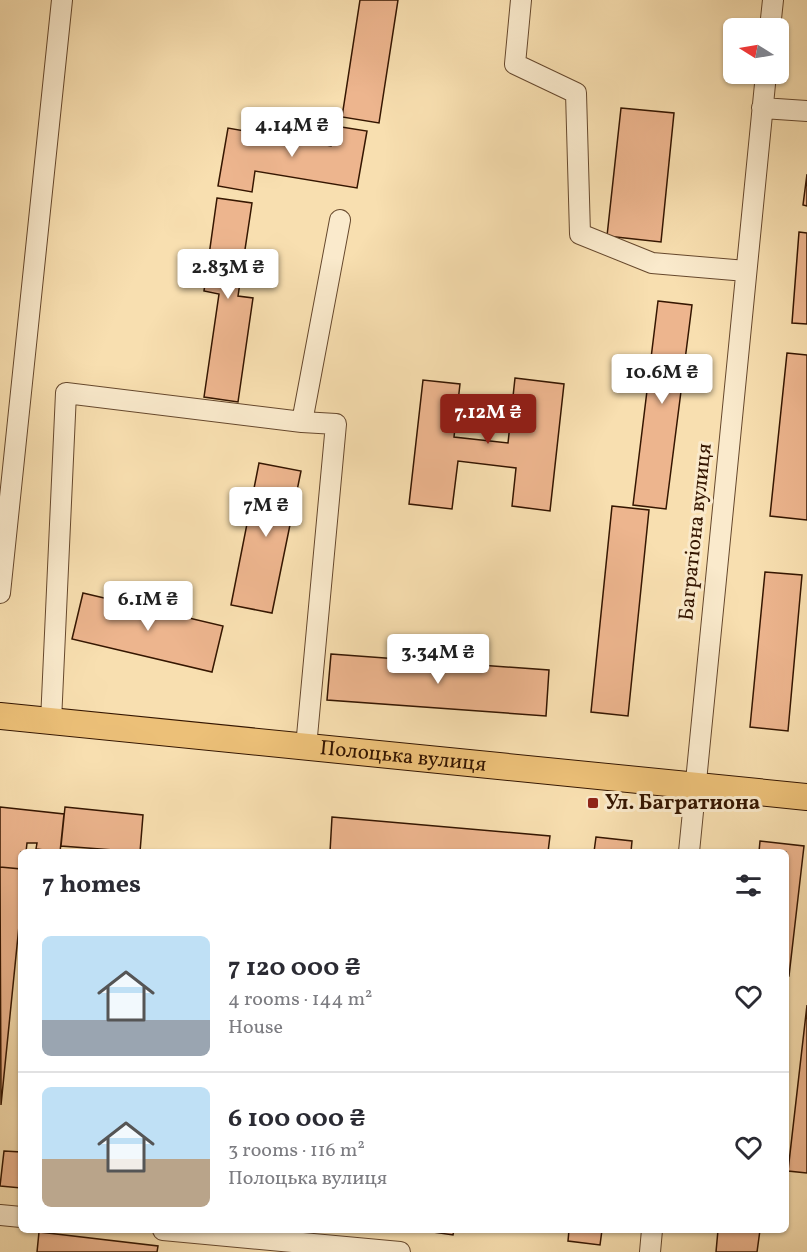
<!DOCTYPE html>
<meta charset="utf-8">
<style>
body{margin:0;font-family:Vollkorn,serif;background:#f2f2f3;color:#2b2b33;height:100vh;display:flex;flex-direction:column;font-size:22px;white-space:nowrap}
*{box-sizing:border-box;margin:0}
p{font-size:20px;color:#7c7c81}
.icon{flex:none;width:33px;height:33px;fill:none;stroke:currentColor;stroke-width:2;stroke-linecap:round;stroke-linejoin:round}
.map{position:relative;flex:1;overflow:hidden}
.panel{position:absolute;left:18px;top:849px;width:771px;height:384px;display:flex;flex-direction:column;background:#fff;border-radius:9px;box-shadow:0 2px 4px #0004}
.panel>*{flex:none}
.needle{width:39px;rotate:281deg}
.fabs{position:absolute;left:723px;top:18px;display:grid;gap:12px}
.fabs a{display:grid;place-items:center;width:66px;height:66px;border-radius:9px;background:#fff;box-shadow:0 2px 4px #0004;font-size:30px}
.price{position:absolute;translate:-50% -51px;padding:0 14px;border-radius:6px;background:#fff;color:#222;font-size:20px;line-height:39px;filter:drop-shadow(0 2px 3px #0008)}
.price::after{content:'';position:absolute;left:50%;top:36px;width:18px;height:14px;margin-left:-9px;background:inherit;clip-path:polygon(0 0,100% 0,50% 100%)}
.price.selected{background:#8f2418;color:#fff}
ul{padding:0;list-style:none}
li{display:flex;align-items:center;gap:18px;height:150px;padding:0 24px}
li+li{border-top:2px solid #e1e1e2}
li span{display:grid;place-items:center;flex:none;width:168px;height:120px;border-radius:9px;color:#555}
li>.icon{margin-inline-start:auto}
span .icon{width:72px;height:72px;fill:#fffc;stroke-width:1}
li b{font-size:26px}
h2{display:flex;justify-content:space-between;align-items:center;height:72px;padding:0 24px;font-size:26px}
.map>svg:first-child{display:block}
</style>
<div class="map">
<svg width="807" height="1252" viewBox="0 0 807 1252">
<rect width="100%" height="100%" fill="#f8dfb0"/>
<filter id="stains"><feTurbulence type="fractalNoise" baseFrequency=".00333" numOctaves="4"/><feColorMatrix values="0 0 0 0 .2 0 0 0 0 .09 0 0 0 0 .02 0 0 0 .5 -.17"/></filter>
<radialGradient id="worn" r=".72"><stop offset=".6" stop-color="#630" stop-opacity="0"/><stop offset="1" stop-color="#630" stop-opacity=".3"/></radialGradient>
<!-- building -->
<path fill="#edb58e" stroke="#351601" stroke-width="1.5" d="M360,0H398L379,123L342,117Z
M621,108L674,113L661,242L607,236Z
M335,126L367,131L357,188L255,171L252,192L218,186L228,128L331,146Z
M807,174V206L803,205Z
M217,198L252,203L238,296L253,298L238,402L204,397L219,294L204,291Z
M799,232L807,233V324L792,323Z
M658,301L692,305L666,509L633,505Z
M787,353L807,355V520L770,516Z
M515,378L564,384L550,511L512,506L516,468L458,461L452,509L409,504L423,380L460,384L454,437L508,443Z
M259,463L301,471L272,613L231,605Z
M612,506L649,510L628,716L591,712Z
M765,572L802,575L788,731L750,727Z
M83,593L223,626L212,672L72,639Z
M331,654L549,670L546,716L327,700Z
M0,807L64,814L60,852L36,849L37,843H27L26,852H21V869L0,867Z
M65,807L143,815L140,852L61,846Z
M332,817L550,836L548,852H330Z
M596,837L632,841L631,852H594Z
M760,841L804,846L789,976H786V852H759Z
M0,867L21,869V906L1,1105Z
M807,1005V1173L788,1171Z
M4,1151L21,1152V1188L0,1186Z
M419,1230H454L453,1235Z
M569,1230H602L600,1245L568,1241Z
M718,1230H760L757,1252H716Z
M39,1232L158,1246L157,1252H37Z"/>
<g fill="none" stroke-linecap="round" stroke-linejoin="round">
<!-- minor casing -->
<g stroke="#66482d" stroke-width="22">
<path id="minor" d="M521,0L515,64L576,93L580,234L652,263L746,271
M770,28L773,0
M762,108L807,111
M302,422L340,220
M0,593L62,0
M51,721L66,393L302,422L336,424L306,747
M689,852L766,74
M0,1215L21,1217
M163,1230L400,1252
M650,1252L652,1230"/>
</g>
<!-- major casing -->
<g stroke="#351601" stroke-width="28">
<g id="major">
<path id="s1" d="M0,716L807,797"/>
</g>
</g>
<!-- minor -->
<use href="#minor" stroke="#faeacc" stroke-width="20"/>
<!-- major -->
<use href="#major" stroke="#ecc078" stroke-width="26"/>
</g>
<!-- markers -->
<rect fill="#8f2418" stroke="#faeacc" stroke-width="2" x="587" y="797" width="12" height="12" rx="3"/>
<g text-anchor="middle" dominant-baseline="central" stroke-width="6" stroke-linejoin="round" paint-order="stroke">
<!-- street labels -->
<g font-size="21" fill="#351601" stroke="#faeacc">
<text transform="translate(696 532) rotate(-84)">Багратіона вулиця</text>
<text stroke="none"><textPath href="#s1" startOffset="405">Полоцька вулиця</textPath></text>
</g>
<!-- poi labels -->
<g font-size="21" font-weight="bold" fill="#351601" stroke="#faeacc" text-anchor="start">
<text x="605" y="803">Ул. Багратиона</text>
</g>
</g>
<rect width="100%" height="100%" filter="url(#stains)"/>
<rect width="100%" height="100%" fill="url(#worn)"/>
</svg>
<div class="fabs">
<a><svg class="needle" viewBox="-14 -14 28 28"><path d="M0-13l5 13h-10z" fill="#e53935"/><path d="M0 13l5-13h-10z" fill="#7c7c81"/></svg></a>
</div>
<b class="price" style="left:292px;top:158px">4.14M ₴</b>
<b class="price" style="left:228px;top:300px">2.83M ₴</b>
<b class="price" style="left:662px;top:405px">10.6M ₴</b>
<b class="price selected" style="left:488px;top:445px">7.12M ₴</b>
<b class="price" style="left:266px;top:538px">7M ₴</b>
<b class="price" style="left:148px;top:632px">6.1M ₴</b>
<b class="price" style="left:438px;top:685px">3.34M ₴</b>
<section class="panel">
<h2>7 homes<svg class="icon" aria-label="filters" viewBox="0 0 24 24"><path d="M4 7h16M4 17h16"/><circle cx="9" cy="7" r="2"/><circle cx="15" cy="17" r="2"/></svg></h2>
<ul>
<li><span style="background:linear-gradient(#bfe0f5 70%,#9aa5b1 0)"><svg class="icon" aria-label="home" viewBox="0 0 24 24"><path d="M3 11l9-7 9 7M6 9v11h12V9"/></svg></span><div><b>7 120 000 ₴</b><p>4 rooms · 144 m²</p><p>House</p></div><svg class="icon" aria-label="heart" viewBox="0 0 24 24"><path d="M12 20l-8-8c-3-5 5-10 8-4 3-6 11-1 8 4z"/></svg></li>
<li><span style="background:linear-gradient(#bfe0f5 60%,#b9a48a 0)"><svg class="icon" aria-label="home" viewBox="0 0 24 24"><path d="M3 11l9-7 9 7M6 9v11h12V9"/></svg></span><div><b>6 100 000 ₴</b><p>3 rooms · 116 m²</p><p>Полоцька вулиця</p></div><svg class="icon" aria-label="heart" viewBox="0 0 24 24"><path d="M12 20l-8-8c-3-5 5-10 8-4 3-6 11-1 8 4z"/></svg></li>
</ul>
</section>
</div>
